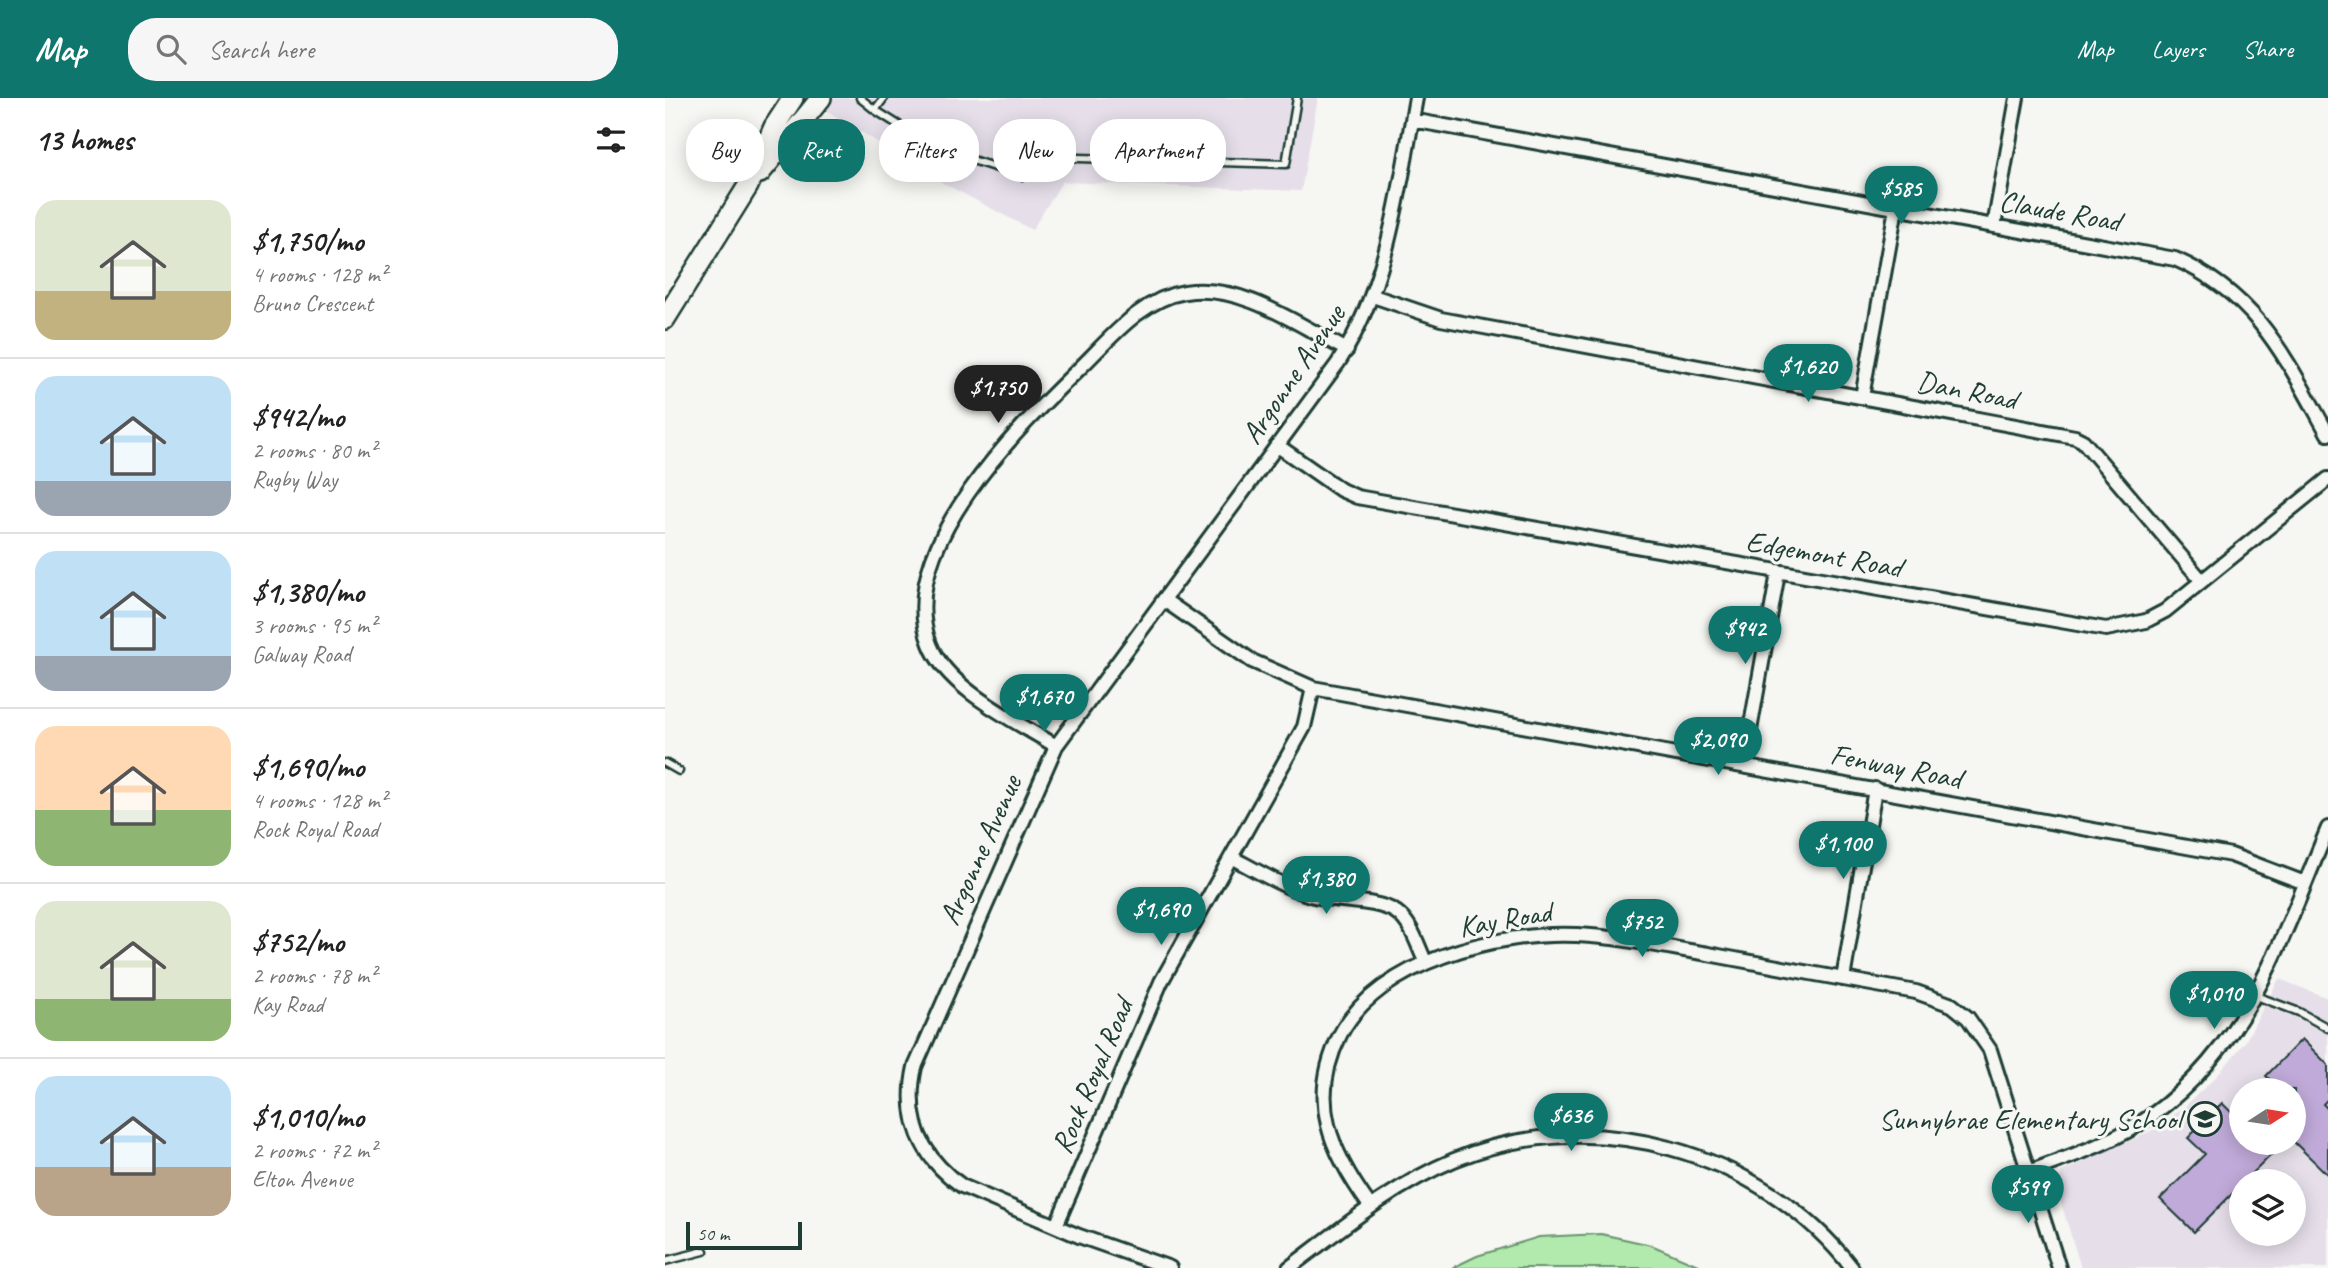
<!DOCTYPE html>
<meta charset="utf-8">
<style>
body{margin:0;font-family:Caveat,sans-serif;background:#f6f6f6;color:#222;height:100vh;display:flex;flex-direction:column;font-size:26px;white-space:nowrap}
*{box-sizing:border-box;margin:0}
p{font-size:23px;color:#767676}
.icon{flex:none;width:38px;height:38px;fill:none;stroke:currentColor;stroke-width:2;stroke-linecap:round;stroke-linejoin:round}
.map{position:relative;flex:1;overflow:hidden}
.drawer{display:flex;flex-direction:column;background:#fff;width:665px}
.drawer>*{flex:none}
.top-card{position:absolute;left:21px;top:21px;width:665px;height:63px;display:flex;gap:14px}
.needle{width:46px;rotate:78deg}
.fabs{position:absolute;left:1564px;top:980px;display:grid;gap:14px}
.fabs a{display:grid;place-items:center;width:77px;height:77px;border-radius:50%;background:#fff;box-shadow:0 4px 18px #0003;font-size:35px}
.scale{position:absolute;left:21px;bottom:18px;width:116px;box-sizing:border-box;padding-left:7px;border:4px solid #1f3d34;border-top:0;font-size:19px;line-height:24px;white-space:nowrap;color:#1f3d34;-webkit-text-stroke:5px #f6f6f2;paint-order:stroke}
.price{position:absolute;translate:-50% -60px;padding:0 16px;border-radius:24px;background:#0f766e;color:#fff;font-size:23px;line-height:46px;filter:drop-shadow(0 2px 4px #0008)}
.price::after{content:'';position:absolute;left:50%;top:42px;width:21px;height:16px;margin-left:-10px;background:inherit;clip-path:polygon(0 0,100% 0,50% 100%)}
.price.active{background:#222;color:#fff}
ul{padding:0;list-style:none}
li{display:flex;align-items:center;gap:21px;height:175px;padding:0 35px}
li+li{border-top:2px solid #e0e0e0}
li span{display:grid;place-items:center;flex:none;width:196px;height:140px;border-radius:21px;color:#555}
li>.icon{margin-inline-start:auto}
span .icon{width:84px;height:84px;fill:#fffc;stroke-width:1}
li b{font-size:30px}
h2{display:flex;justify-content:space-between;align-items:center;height:84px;padding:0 35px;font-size:30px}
.tag{padding:0 24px;border-radius:28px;background:#fff;box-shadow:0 4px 18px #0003;font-size:24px;line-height:63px}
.tag.active{background:#0f766e;color:#fff}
header{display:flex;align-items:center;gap:42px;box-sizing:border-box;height:98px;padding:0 35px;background:#0f766e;color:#fff}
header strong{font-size:33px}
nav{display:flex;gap:38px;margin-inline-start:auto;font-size:24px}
.search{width:490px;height:63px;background:#f6f6f6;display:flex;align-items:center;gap:18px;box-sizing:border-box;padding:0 24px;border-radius:28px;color:#767676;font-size:26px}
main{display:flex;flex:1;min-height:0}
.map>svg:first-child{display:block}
</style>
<header>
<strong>Map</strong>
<div class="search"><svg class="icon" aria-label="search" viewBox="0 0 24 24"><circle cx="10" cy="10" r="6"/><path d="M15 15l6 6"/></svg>Search here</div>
<nav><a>Map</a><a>Layers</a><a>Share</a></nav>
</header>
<main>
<section class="drawer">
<h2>13 homes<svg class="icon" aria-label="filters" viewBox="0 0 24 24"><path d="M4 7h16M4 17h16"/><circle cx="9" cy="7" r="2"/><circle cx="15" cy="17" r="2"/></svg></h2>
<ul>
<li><span style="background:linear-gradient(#dfe7d0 65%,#c2b280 0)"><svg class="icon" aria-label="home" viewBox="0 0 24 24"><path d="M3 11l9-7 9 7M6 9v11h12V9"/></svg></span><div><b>$1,750/mo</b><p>4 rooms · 128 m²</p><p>Bruno Crescent</p></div></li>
<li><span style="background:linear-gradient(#bfe0f5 75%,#9aa5b1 0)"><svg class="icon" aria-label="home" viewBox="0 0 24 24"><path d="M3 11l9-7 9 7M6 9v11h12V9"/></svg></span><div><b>$942/mo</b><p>2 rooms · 80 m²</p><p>Rugby Way</p></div></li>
<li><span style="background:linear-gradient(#bfe0f5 75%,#9aa5b1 0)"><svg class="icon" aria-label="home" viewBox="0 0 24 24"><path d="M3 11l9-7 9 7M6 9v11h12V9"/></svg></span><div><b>$1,380/mo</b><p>3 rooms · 95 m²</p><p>Galway Road</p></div></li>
<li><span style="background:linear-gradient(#ffd9b3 60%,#8fb573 0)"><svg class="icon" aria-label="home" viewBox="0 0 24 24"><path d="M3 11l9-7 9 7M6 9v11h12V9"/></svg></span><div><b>$1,690/mo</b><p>4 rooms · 128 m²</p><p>Rock Royal Road</p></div></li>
<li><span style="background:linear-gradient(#dfe7d0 70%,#8fb573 0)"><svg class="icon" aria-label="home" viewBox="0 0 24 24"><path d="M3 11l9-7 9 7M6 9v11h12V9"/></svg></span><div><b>$752/mo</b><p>2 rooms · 78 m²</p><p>Kay Road</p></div></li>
<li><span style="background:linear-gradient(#bfe0f5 65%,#b9a48a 0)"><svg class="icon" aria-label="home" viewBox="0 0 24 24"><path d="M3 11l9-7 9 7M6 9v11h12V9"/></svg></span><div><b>$1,010/mo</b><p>2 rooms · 72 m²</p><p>Elton Avenue</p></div></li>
</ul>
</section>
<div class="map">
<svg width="1663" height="1170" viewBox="0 0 1663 1170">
<rect width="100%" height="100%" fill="#f6f6f2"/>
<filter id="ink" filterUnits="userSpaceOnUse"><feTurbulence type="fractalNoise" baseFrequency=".0143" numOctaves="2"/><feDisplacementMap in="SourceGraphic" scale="14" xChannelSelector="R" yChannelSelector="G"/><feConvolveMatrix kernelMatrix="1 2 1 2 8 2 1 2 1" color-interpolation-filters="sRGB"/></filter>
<g filter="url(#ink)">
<!-- built -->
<path fill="#e6dfea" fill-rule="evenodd" d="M156,0H653L636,93L397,84L367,132L278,85L151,6Z
M1614,881L1663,900V1170H1416L1393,1095L1396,1074L1486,1033L1519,1009L1552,978L1580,944ZM1577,992H1629V1045H1577ZM1577,1083H1629V1136H1577Z"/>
<!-- green -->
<path fill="#b2eaad" stroke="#689470" stroke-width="2" d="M936,1136L986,1147L1040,1170H787L812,1158L874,1139Z"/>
<!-- building -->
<path fill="#c0aad9" stroke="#1f3d34" stroke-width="2" d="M1637,941L1663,967V1001L1658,1006L1663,1011V1077L1629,1044V992H1604L1610,986L1601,978Z
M1557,1005L1577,1025V1045H1618L1529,1134L1495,1101L1540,1056L1523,1040Z"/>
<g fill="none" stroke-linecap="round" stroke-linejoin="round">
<!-- service casing -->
<g stroke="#1f3d34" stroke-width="11">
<path id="service" d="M195,0L210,12
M219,0L210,12L270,50L357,78L378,59L621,66L632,0
M0,665L14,673
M1591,898L1634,914L1663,930
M0,1163L39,1153"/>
</g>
<!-- minor casing -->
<g stroke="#1f3d34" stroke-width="18">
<path id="minor" d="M747,22L1510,161C1593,197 1621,261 1663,336
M1329,128L1352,0
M708,198L776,221L1410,339L1418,343L1537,483
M1197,299L1231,110
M613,348L676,392L692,399L1441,531L1481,523L1500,513L1663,381
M499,502L587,563L648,590L1566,757L1640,785
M391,648C351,623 282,591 265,546C228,452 354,329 414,271C445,241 476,201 520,194C577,185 633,227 682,252
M1079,666L1113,475
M566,759C592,773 617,788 645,797C670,804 711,801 731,814C747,825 753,849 761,865
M1178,881L1210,691
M1364,1074C1400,1060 1438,1048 1471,1028C1581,958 1615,844 1663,730
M705,1108C666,1054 642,1003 675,937C713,863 835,833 912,837C956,839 1000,849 1043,856C1112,869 1182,882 1251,894L1287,907L1303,920L1325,952L1394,1170
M391,1128L496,884L639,629L648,590
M505,1170L414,1138L297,1088C255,1059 239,1019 250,969L391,648L673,265C724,185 734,92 751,0
M624,1170C677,1130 727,1088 789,1062C927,1005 1096,1052 1187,1170"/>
</g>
<!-- primary casing -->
<g stroke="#1f3d34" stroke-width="24">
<path id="primary" d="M95,75L156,0
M0,221L83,88L109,29L128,0"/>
</g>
<!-- service -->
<use href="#service" stroke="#f6f6f2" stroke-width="6"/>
<!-- minor -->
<use href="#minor" stroke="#f6f6f2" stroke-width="12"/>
<!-- primary -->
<use href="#primary" stroke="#f6f6f2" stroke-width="19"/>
</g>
</g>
<!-- icons -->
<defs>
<g id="school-ring" transform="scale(1.75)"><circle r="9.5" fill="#f6f6f2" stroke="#1f3d34" stroke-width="1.5"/><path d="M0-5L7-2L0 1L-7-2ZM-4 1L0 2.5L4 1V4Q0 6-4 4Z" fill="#1f3d34"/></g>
</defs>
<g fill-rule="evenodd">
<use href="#school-ring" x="1540" y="1021"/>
</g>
<g text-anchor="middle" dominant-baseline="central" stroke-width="6" stroke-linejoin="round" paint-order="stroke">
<!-- street labels -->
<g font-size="30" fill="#1f3d34" stroke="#f6f6f2">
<text transform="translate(1395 113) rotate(10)">Claude Road</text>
<text transform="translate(628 276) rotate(-56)">Argonne Avenue</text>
<text transform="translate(1302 292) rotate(11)">Dan Road</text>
<text transform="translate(1159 456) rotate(10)">Edgemont Road</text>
<text transform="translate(1231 668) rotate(11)">Fenway Road</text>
<text transform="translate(315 752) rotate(-66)">Argonne Avenue</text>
<text transform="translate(840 821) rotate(-10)">Kay Road</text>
<text transform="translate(427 978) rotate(-67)">Rock Royal Road</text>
</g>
<!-- poi labels -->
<g font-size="30" fill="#1f3d34" stroke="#f6f6f2" text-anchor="end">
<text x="1516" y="1021">Sunnybrae Elementary School</text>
</g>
</g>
</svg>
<div class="fabs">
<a><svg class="needle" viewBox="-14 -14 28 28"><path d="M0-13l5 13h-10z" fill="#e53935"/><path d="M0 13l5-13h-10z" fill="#767676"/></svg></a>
<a><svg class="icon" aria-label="layers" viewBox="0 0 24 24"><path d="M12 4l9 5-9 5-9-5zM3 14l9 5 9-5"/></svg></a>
</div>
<div class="scale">50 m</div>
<b class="price" style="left:1236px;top:128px">$585</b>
<b class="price" style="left:1143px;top:306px">$1,620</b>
<b class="price active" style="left:333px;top:327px">$1,750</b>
<b class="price" style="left:1080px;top:568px">$942</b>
<b class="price" style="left:379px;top:636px">$1,670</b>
<b class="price" style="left:1053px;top:679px">$2,090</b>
<b class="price" style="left:1178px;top:783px">$1,100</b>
<b class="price" style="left:661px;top:818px">$1,380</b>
<b class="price" style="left:496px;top:849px">$1,690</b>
<b class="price" style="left:977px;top:861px">$752</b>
<b class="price" style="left:1549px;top:933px">$1,010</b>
<b class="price" style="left:906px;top:1055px">$636</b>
<b class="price" style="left:1363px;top:1127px">$599</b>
<div class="top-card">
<a class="tag">Buy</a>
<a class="tag active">Rent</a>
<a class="tag">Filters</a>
<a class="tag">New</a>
<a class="tag">Apartment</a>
</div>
</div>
</main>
